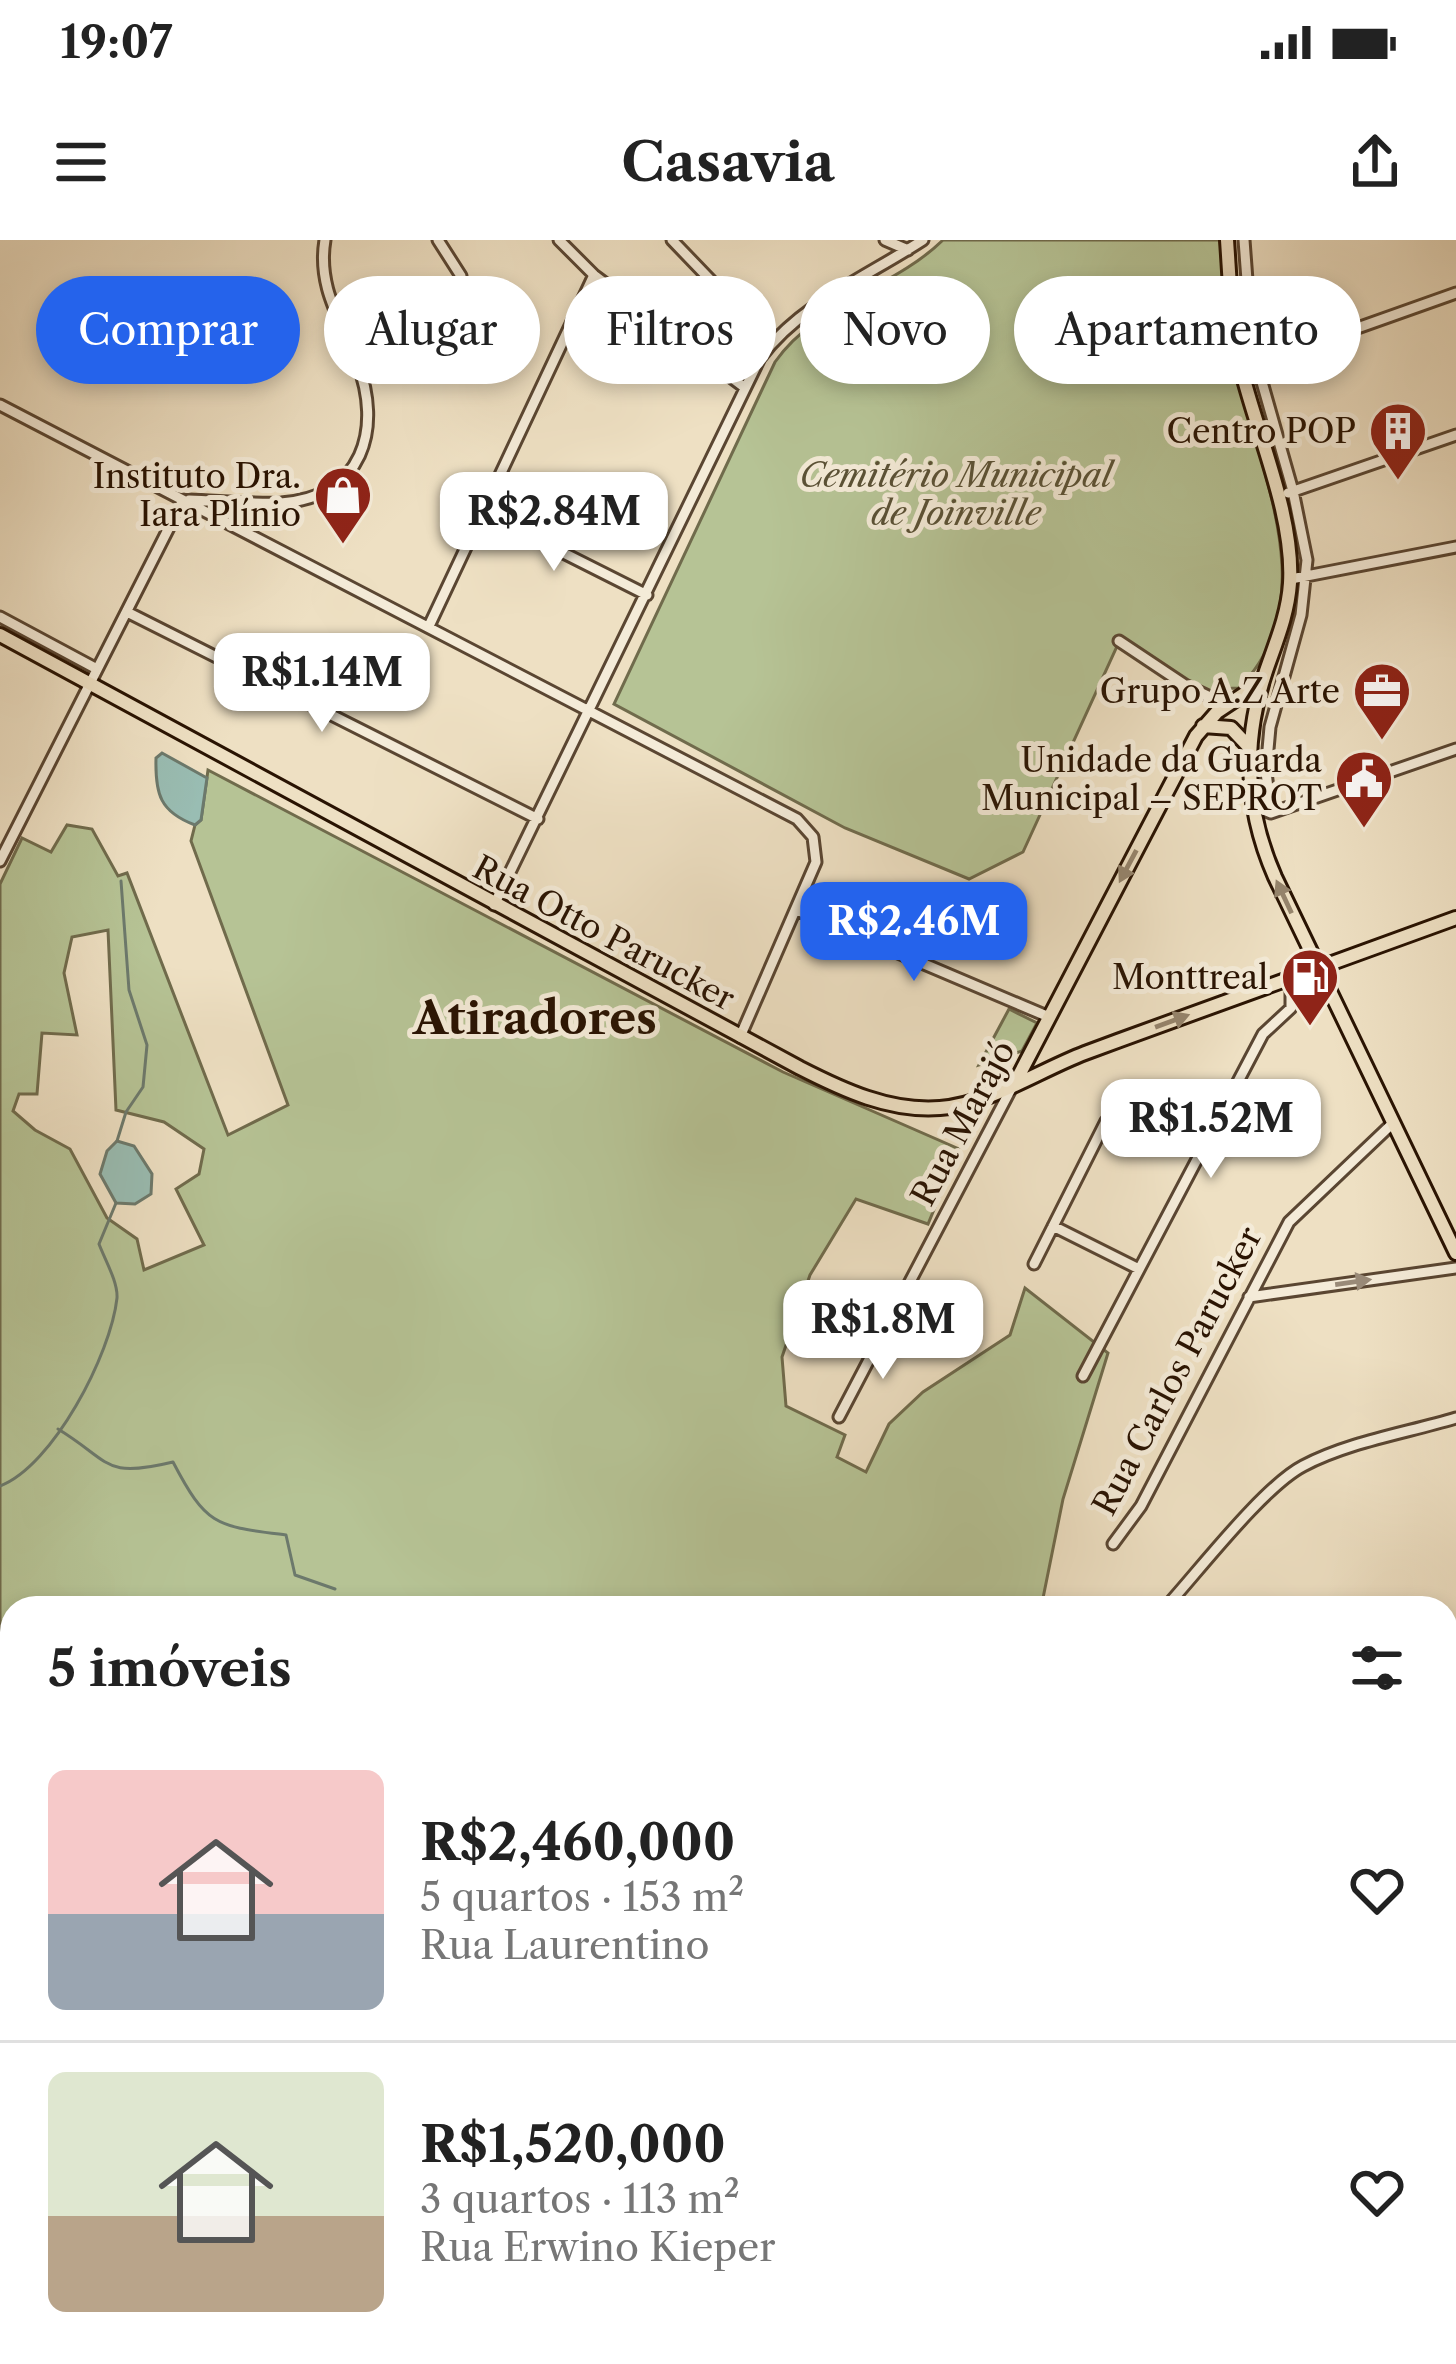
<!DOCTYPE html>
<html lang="pt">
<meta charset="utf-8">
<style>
body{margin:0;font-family:"Libre Caslon Text",serif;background:#f2f2f2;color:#222;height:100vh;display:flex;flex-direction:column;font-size:45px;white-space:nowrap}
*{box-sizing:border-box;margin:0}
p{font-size:39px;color:#767676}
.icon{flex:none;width:66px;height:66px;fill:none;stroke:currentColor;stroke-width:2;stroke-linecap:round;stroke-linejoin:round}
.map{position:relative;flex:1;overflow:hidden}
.sheet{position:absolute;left:0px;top:1356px;width:1458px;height:768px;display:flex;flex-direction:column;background:#fff;border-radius:36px 36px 0 0;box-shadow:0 6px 18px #0003}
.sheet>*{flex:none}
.guide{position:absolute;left:36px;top:36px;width:1386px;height:108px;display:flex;gap:24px}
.price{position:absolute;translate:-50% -102px;padding:0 27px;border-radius:24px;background:#fff;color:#222;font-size:39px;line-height:78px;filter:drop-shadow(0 3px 6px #0008)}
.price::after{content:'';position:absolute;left:50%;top:72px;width:36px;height:27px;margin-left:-18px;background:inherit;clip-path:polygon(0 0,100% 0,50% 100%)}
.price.current{background:#2563eb;color:#fff}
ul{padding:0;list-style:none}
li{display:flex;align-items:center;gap:36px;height:300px;padding:0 48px}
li+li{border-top:3px solid #e0e0e0}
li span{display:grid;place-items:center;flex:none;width:336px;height:240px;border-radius:18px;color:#555}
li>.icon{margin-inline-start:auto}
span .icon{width:144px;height:144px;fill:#fffc;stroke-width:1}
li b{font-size:51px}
h2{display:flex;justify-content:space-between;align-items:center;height:144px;padding:0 48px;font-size:51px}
.chip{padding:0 42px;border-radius:54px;background:#fff;box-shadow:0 6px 18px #0003;font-size:42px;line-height:108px}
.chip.current{background:#2563eb;color:#fff}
.status{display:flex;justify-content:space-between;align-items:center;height:84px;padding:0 60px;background:#fff;direction:ltr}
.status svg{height:33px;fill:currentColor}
header{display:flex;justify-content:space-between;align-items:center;height:156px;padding:0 48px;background:#fff;font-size:54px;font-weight:700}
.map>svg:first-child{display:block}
</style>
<div class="status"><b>19:07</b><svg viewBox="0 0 49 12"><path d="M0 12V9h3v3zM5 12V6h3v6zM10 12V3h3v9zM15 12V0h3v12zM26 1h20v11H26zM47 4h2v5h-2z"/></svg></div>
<header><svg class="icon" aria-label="menu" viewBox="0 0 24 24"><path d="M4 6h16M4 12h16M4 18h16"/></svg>Casavia<svg class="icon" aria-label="share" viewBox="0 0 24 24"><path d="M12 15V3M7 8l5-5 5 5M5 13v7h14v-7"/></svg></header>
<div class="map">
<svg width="1456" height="2124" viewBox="0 0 1456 2124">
<rect width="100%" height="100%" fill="#eee0c3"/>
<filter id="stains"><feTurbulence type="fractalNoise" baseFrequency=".00167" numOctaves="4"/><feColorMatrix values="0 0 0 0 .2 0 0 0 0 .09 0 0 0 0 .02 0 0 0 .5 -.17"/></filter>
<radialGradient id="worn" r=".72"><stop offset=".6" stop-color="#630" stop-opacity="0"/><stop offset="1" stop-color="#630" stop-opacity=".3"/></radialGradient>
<!-- green -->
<path fill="#b6c395" stroke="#706b4c" stroke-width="3" fill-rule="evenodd" d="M943,0H1220C1223,34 1224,69 1230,102C1247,208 1333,354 1239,448L1214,449L1209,456L1119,402L1023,612L969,639L845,588L614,464L775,122C816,63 893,49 943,0Z
M202,265L263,269L252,291Z
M208,530L783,832L959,909L928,984L856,959L810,1035L782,1117L786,1166L845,1195L837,1217L866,1232L889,1184L923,1152L1010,1095L1025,1048L1108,1113L1063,1259L1041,1368H12V2112H403L378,2124H0V644L22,598L51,612L67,585L92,589L118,636L127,633L228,895L288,865L191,601L195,585L201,580ZM108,690L116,870L164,882L204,909L199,934L176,949L204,1005L144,1030L137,999L107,978L70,909L35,890L13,871L19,854H37L42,793L77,795L64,733L72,697Z
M1009,769L1037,783L1022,811L979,825Z"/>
<!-- water -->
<path fill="#99bdb3" stroke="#6c796c" stroke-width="3" d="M162,513L207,538L201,580L195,585C160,572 155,554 156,518Z
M117,901L134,906L152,934L151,954L135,964L116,963L100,934L107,911Z"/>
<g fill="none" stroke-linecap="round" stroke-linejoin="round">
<!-- stream -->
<path stroke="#6c796c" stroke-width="3" d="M117,901L126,872L143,847L147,805L129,750L121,641
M58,1189C112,1222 103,1239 173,1222C207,1287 216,1286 286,1295L295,1335L335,1349
M0,1246C53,1226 111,1114 117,1058C118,1042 105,1020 99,1004L116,963"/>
<!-- minor casing -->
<g stroke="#5a4632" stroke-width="15">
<path id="minor" d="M438,0L461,36
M559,0L594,35L744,147
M672,0L771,103
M885,0L908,10
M1244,0L1252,107L1293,251L1307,320L1301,375L1270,487L1266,532L1271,573
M1256,124L1456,53
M0,165L797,579L813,597L816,622L740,797
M1288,253L1456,195
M189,260C219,261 251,264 281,263C363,257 383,189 357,122C341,80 317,47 325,0
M482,272L647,355
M1291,339L1456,307
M127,372L538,579
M0,377L97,429
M429,386L594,35
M1119,401L1185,445L1227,465
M1252,565L1271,573L1456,509
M0,621L183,260
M494,665L760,118C800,64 868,36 923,0
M797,670L1049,777
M1053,986L1139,1029
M1034,1024L1106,881
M1249,1057L1456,1028
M887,1086L941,1107
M1083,1136L1263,794L1291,768V739
M839,1177L1011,849
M1113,1304L1141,1266L1289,982L1393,883
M1165,1368C1198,1332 1263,1247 1303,1226C1348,1202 1406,1193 1456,1178
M1446,1840L1456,1845
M1446,1922L1456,1927
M1446,1993L1456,1998
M1140,2112L1162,2124
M1385,2112L1408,2124"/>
</g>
<!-- major casing -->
<g stroke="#291302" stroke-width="18">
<path id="major" d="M1227,0C1230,43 1231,86 1241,128C1257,194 1294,275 1290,343C1288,374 1276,402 1266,431C1242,502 1245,569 1275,637L1456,1013
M0,395L800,828C843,850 890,872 940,868C990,864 1038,831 1085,813C1208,767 1332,724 1456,678
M1203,486L1231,488L1249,507
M1015,843L1196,496L1217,472L1262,442
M1453,2124L1456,2118"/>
</g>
<!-- minor -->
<use href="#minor" stroke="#f4ebd8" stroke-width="9"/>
<!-- major -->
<use href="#major" stroke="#eee0c3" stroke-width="12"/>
</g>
<!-- one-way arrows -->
<defs><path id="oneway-solid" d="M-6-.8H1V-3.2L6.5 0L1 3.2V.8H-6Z" transform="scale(3)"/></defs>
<g fill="#95846c">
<use href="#oneway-solid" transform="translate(1128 626) rotate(118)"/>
<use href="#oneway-solid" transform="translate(1284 657) rotate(-115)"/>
<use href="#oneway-solid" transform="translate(1172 781) rotate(-20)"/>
</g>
<use fill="#998a78" href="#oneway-solid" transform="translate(1353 1042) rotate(-8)"/>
<!-- icons -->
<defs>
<g id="building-pin" transform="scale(3)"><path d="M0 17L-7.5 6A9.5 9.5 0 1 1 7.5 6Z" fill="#8f2418" stroke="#f4ebd8"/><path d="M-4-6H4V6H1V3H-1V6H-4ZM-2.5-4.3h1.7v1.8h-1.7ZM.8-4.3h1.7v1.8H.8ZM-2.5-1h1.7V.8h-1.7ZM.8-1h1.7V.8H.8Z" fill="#fff"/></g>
<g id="shop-pin" transform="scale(3)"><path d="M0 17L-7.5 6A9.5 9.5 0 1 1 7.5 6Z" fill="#8f2418" stroke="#f4ebd8"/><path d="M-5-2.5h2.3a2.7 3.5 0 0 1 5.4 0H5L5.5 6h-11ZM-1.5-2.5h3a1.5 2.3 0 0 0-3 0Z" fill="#fff"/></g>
<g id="office-pin" transform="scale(3)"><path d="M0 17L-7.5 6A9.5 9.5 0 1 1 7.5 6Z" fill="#8f2418" stroke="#f4ebd8"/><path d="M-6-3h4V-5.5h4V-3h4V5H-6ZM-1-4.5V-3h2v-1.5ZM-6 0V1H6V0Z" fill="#fff"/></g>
<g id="civic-pin" transform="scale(3)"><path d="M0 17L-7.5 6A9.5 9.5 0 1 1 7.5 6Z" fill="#8f2418" stroke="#f4ebd8"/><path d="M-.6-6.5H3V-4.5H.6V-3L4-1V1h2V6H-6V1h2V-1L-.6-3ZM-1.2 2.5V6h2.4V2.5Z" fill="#fff"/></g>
<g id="fuel-pin" transform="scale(3)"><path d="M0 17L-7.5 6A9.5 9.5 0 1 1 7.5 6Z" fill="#8f2418" stroke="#f4ebd8"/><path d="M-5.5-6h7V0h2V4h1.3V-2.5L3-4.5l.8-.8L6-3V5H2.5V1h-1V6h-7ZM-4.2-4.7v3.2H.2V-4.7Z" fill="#fff"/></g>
</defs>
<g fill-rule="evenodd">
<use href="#building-pin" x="1398" y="191"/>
<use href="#shop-pin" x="343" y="255"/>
<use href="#office-pin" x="1382" y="451"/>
<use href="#civic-pin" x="1364" y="539"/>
<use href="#fuel-pin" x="1310" y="737"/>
</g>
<g text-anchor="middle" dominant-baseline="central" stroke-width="10" stroke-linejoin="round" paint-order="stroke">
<!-- poi labels -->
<g font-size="33" fill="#291302" stroke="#f4ebd8" text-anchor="end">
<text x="1356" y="191">Centro POP</text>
<text x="301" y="236">Instituto Dra.<tspan x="301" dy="38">Iara Plínio</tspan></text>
<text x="1340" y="451">Grupo A.Z Arte</text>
<text x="1322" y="520">Unidade da Guarda<tspan x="1322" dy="38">Municipal – SEPROT</tspan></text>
<text x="1268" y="737">Monttreal</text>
</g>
<!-- park labels -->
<g font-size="33" font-style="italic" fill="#5a5135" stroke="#f4ebd8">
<text x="956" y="235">Cemitério Municipal<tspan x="956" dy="38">de Joinville</tspan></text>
</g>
<!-- street labels -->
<g font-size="33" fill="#291302" stroke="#f4ebd8">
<text transform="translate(604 693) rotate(28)">Rua Otto Parucker</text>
<text transform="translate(963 883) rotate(-62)">Rua Marajó</text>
<text transform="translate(1177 1131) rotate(-62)">Rua Carlos Parucker</text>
</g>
<!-- district labels -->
<g font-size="45" font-weight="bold" fill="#291302" stroke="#f4ebd8">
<text x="535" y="778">Atiradores</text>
</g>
</g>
<rect width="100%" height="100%" filter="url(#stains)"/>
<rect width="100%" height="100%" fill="url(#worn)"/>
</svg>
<b class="price" style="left:554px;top:334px">R$2.84M</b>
<b class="price" style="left:322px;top:495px">R$1.14M</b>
<b class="price current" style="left:914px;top:744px">R$2.46M</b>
<b class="price" style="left:1211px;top:941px">R$1.52M</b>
<b class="price" style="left:883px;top:1142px">R$1.8M</b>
<div class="guide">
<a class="chip current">Comprar</a>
<a class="chip">Alugar</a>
<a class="chip">Filtros</a>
<a class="chip">Novo</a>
<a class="chip">Apartamento</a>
</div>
<section class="sheet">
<h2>5 imóveis<svg class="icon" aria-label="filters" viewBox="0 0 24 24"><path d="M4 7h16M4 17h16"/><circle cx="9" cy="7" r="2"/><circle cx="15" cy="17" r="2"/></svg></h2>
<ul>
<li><span style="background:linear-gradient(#f6c9c9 60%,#9aa5b1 0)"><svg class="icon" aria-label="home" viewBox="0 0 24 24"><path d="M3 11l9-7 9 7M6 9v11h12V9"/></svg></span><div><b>R$2,460,000</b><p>5 quartos · 153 m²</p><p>Rua Laurentino</p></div><svg class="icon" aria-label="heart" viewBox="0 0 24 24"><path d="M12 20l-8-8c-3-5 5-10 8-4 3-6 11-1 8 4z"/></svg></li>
<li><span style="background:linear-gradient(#dfe7d0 60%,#b9a48a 0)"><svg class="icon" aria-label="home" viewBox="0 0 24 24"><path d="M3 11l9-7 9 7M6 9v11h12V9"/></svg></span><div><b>R$1,520,000</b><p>3 quartos · 113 m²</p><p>Rua Erwino Kieper</p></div><svg class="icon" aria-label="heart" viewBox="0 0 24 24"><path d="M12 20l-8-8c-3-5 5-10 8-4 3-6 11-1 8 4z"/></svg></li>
</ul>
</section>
</div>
